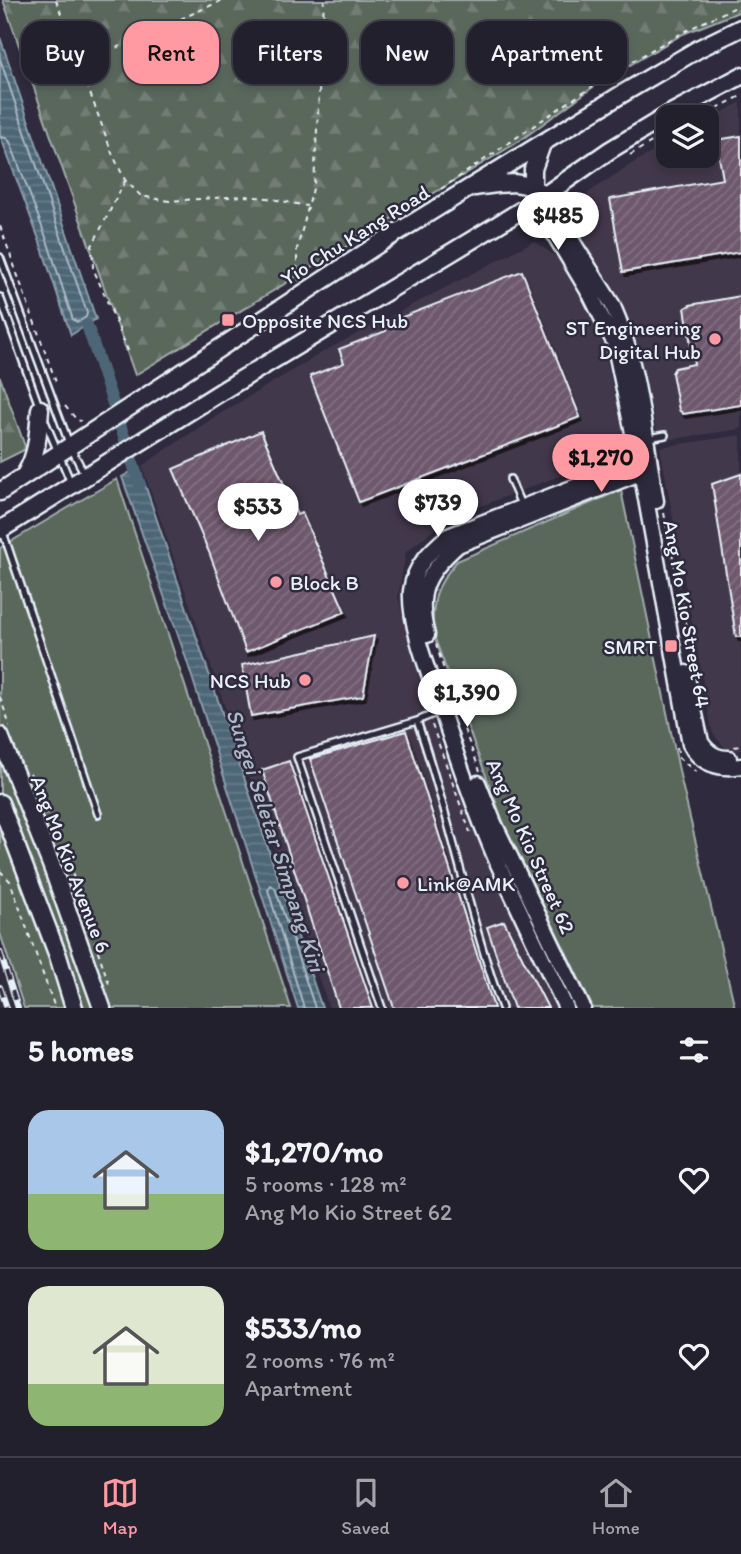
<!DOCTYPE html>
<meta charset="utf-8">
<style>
body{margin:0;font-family:Itim,sans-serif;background:#2b2836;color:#f1f3f6;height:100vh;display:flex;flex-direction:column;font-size:26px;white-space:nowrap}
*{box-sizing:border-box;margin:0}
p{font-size:23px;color:#a3a3aa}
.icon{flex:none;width:38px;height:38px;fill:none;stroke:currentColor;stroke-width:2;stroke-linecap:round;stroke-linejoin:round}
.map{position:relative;height:1008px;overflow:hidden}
.panel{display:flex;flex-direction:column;background:#23202e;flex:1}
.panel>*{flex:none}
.hud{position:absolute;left:21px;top:21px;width:700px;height:63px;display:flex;gap:14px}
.fabs{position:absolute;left:656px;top:105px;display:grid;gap:14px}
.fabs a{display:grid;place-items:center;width:63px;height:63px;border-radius:14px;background:#23202e;box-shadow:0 4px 10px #0003,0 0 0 2px #403e4a;font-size:35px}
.price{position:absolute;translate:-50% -60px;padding:0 16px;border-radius:24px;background:#fff;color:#222;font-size:23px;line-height:46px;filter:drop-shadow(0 2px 4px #0008)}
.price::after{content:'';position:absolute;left:50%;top:42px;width:21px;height:16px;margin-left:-10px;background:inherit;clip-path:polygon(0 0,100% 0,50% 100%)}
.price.current{background:#ff9aa2;color:#111}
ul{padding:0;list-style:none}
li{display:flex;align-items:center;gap:21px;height:175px;padding:0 28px}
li+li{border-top:2px solid #403e4a}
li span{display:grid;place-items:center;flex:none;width:196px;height:140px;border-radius:21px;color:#555}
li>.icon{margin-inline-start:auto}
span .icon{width:84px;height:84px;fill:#fffc;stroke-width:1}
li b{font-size:30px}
h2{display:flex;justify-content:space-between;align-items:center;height:84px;padding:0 28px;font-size:30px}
.chip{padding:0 24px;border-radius:21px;background:#23202e;box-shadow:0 4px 10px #0003,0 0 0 2px #403e4a;font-size:24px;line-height:63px}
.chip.current{background:#ff9aa2;color:#111}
.tab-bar{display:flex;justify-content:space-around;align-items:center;height:98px;border-top:2px solid #403e4a;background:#23202e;font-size:19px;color:#a3a3aa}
.tab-bar a{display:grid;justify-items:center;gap:4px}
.tab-bar .current{color:#ff9aa2}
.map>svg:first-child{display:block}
</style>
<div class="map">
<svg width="741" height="1008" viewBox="0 0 741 1008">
<defs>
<pattern id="forest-firs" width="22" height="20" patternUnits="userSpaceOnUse" patternTransform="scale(1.75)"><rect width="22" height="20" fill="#5a675c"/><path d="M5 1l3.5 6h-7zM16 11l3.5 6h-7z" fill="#727d74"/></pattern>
<pattern id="water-rules" width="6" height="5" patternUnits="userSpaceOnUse" patternTransform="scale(1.75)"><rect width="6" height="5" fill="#4d6677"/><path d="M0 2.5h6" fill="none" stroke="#677c8b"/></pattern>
<pattern id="building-hatch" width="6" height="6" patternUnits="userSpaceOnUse" patternTransform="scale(1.75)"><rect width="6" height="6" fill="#6e586d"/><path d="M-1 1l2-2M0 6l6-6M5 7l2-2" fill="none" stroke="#837083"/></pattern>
<filter id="shadow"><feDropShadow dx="2.5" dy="4" stdDeviation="0" flood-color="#0009"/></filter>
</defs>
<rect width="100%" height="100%" fill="#2f2a3d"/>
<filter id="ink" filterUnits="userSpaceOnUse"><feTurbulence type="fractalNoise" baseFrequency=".0143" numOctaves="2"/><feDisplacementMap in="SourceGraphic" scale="14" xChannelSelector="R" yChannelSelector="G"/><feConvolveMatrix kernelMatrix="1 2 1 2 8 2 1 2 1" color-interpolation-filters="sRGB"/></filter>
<g filter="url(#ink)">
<!-- built -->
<path fill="#42384b" d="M741,102V429L659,441L638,347L621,308L580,238L578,217L588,193L628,166L668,143V156H707V121Z
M534,241L559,259L601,336L627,450L447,519L406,552L398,597L412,655L444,754L485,858L559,1008H329L142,466L213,418L328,349Z
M741,435V750L738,751L725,748L713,734L711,726L660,447Z"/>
<!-- grass -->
<path fill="#5a675c" stroke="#a1acaa" stroke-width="2" d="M117,479L291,1008H24L0,933V548Z
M621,490L681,780L735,1008H593L504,824L432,631C434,596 434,588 457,561Z"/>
<!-- forest -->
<path fill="url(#forest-firs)" stroke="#a1acaa" stroke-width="2" d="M3,0H741V11L683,34L596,85L521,140L135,375Z
M0,377L26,449L0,462Z"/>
<!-- water -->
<path fill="url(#water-rules)" stroke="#8b9eab" stroke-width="2" d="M0,37L96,319L71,335L40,242L0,135Z
M139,467L322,1008H298L185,655L122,477Z"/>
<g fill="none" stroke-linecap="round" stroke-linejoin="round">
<!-- shore -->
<path stroke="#aab9c4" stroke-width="2" d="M0,59L87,313L86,317L78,322L73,320L47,240L10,142L6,138L0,137
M304,1008L268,890L271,885L275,888L315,1008"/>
<!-- canal -->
<path stroke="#4d6677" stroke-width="12" d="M87,325L140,485"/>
</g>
<!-- building -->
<path fill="url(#building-hatch)" stroke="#e8f1f8" stroke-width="2" filter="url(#shadow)" d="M741,136V252L623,272L610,199L723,179L716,140Z
M522,271L580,417L359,502L310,376L344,363L339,349L386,331L384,324Z
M741,296V405L683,414L679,410L672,373L675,368L694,364L685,308L690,305Z
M261,431L297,515L302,513L345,612L246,652L209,552L173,469Z
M741,474V637H736L712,484Z
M374,636L363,696L251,716L242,665Z
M406,731L494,1008H394L310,759Z
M289,761L373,1008H339L262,770Z
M504,921L527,967L548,1008H514L487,927Z"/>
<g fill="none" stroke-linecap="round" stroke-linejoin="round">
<!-- lane casing -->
<g stroke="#e8f1f8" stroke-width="10">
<path id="lane" d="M0,257L70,446L84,473
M0,297L39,406
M45,421L71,483
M649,438L665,435
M510,479L521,505
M3,532L98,814
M417,721C450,815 468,914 502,1008
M382,1008L297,757L417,721L450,707"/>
</g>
<!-- secondary casing -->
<g stroke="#e8f1f8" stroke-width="19">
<path id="secondary" d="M543,195L612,304C640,366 644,435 656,501
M535,202L591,296L614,342L641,471L690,744C700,764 720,770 741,766
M427,635C416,593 426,573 458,545L650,469
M686,673L701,742C708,753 716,758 729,758
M478,783L494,823L583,1008
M566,1008C543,960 520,912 498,864C474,809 455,751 436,694C426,666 409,621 411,591C414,566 430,551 448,536L649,458"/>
</g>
<!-- primary casing -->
<g stroke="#e8f1f8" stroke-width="21">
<path id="primary" d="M475,187C499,184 524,177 543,195
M533,196V169L542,144
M26,473C38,453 38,432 40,409
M0,492L380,243L622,94L700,48L741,28
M0,530L227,388L535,202L610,150L673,112L741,76
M0,736L52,867L102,1008
M0,803L58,956L74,1008"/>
</g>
<!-- path -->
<path stroke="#e8f1f8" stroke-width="2" stroke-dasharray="5 5" stroke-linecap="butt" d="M56,0L112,153L125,180L141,196L169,201L244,196L267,198L307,206
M80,64L223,0
M699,117L741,96
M630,155L668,132
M125,181L92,246L93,268L130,355
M441,189C536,126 636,49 741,5
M0,226L57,385
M299,281L297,274V249L314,185L324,0
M65,406L77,420L81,421
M664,513L694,662
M436,644L453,699
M0,697L10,726
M457,711L480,771
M432,725L470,832
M677,747L679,758L696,772
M734,747L741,746
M30,773L69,864L110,987
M0,871L10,881L55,1008"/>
<!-- lane -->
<use href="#lane" stroke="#2f2a3d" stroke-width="5"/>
<!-- secondary -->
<use href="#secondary" stroke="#2f2a3d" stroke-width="14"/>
<!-- primary -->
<use href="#primary" stroke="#2f2a3d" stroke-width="16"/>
<!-- rail casing -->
<g stroke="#e8f1f8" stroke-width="6">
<path id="rail" d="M0,952L18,1008
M0,987L7,1008"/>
</g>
<!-- rail -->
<use href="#rail" stroke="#2f2a3d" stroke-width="3.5" stroke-dasharray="10" stroke-linecap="butt"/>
</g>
</g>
<!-- markers -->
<g fill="#ff9aa2" stroke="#2f2a3d" stroke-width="2.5">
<rect x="221" y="313" width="14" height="14" rx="3.5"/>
<circle cx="715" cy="339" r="7"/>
<circle cx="276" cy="582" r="7"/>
<rect x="664" y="639" width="14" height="14" rx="3.5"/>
<circle cx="305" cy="680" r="7"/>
<circle cx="403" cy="883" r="7"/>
</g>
<g text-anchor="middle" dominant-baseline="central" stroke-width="5" stroke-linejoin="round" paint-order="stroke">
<!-- street labels -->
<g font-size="21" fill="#e8f1f8" stroke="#2f2a3d">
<text transform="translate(355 235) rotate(-32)">Yio Chu Kang Road</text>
<text transform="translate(687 614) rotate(80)">Ang Mo Kio Street 64</text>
<text transform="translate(531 846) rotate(66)">Ang Mo Kio Street 62</text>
<text transform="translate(71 864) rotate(69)">Ang Mo Kio Avenue 6</text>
</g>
<!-- poi labels -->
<g font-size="21" fill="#e8f1f8" stroke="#2f2a3d" text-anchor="start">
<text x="242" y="320">Opposite NCS Hub</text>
<text x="701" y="327" text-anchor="end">ST Engineering<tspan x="701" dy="24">Digital Hub</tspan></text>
<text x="290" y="582">Block B</text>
<text x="657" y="646" text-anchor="end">SMRT</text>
<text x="291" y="680" text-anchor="end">NCS Hub</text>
<text x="417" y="883">Link@AMK</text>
</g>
<!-- water labels -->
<g font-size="23" font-style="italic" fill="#aab9c4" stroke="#2f2a3d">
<text transform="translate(276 840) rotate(72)">Sungei Seletar Simpang Kiri</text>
</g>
</g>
</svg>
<div class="fabs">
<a><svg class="icon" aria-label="layers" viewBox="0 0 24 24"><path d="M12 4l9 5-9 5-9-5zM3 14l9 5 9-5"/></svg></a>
</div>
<b class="price" style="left:558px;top:252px">$485</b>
<b class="price current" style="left:601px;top:494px">$1,270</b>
<b class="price" style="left:438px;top:539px">$739</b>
<b class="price" style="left:258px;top:543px">$533</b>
<b class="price" style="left:467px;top:729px">$1,390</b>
<div class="hud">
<a class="chip">Buy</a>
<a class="chip current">Rent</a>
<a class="chip">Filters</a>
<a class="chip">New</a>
<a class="chip">Apartment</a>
</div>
</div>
<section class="panel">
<h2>5 homes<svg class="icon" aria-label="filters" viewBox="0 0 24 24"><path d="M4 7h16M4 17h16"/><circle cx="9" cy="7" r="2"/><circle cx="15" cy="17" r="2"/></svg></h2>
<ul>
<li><span style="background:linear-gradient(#a9c7e8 60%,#8fb573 0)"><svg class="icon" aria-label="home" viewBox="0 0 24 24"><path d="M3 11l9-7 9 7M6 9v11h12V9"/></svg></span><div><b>$1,270/mo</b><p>5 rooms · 128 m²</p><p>Ang Mo Kio Street 62</p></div><svg class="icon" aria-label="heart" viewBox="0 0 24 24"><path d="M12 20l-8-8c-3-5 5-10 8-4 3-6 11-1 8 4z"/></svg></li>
<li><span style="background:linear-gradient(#dfe7d0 70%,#8fb573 0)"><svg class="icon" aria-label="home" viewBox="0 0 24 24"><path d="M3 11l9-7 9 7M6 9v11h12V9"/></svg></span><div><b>$533/mo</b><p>2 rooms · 76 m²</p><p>Apartment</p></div><svg class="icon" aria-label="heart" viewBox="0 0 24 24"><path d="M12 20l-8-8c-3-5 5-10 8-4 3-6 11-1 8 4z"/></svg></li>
</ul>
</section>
<nav class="tab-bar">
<a class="current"><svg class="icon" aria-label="map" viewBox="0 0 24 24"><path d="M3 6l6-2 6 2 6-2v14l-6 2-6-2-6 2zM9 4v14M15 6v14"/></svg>Map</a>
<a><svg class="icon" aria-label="saved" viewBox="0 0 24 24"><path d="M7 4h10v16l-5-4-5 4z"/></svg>Saved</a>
<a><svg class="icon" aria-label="home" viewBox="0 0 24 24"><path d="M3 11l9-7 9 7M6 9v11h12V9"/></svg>Home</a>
</nav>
